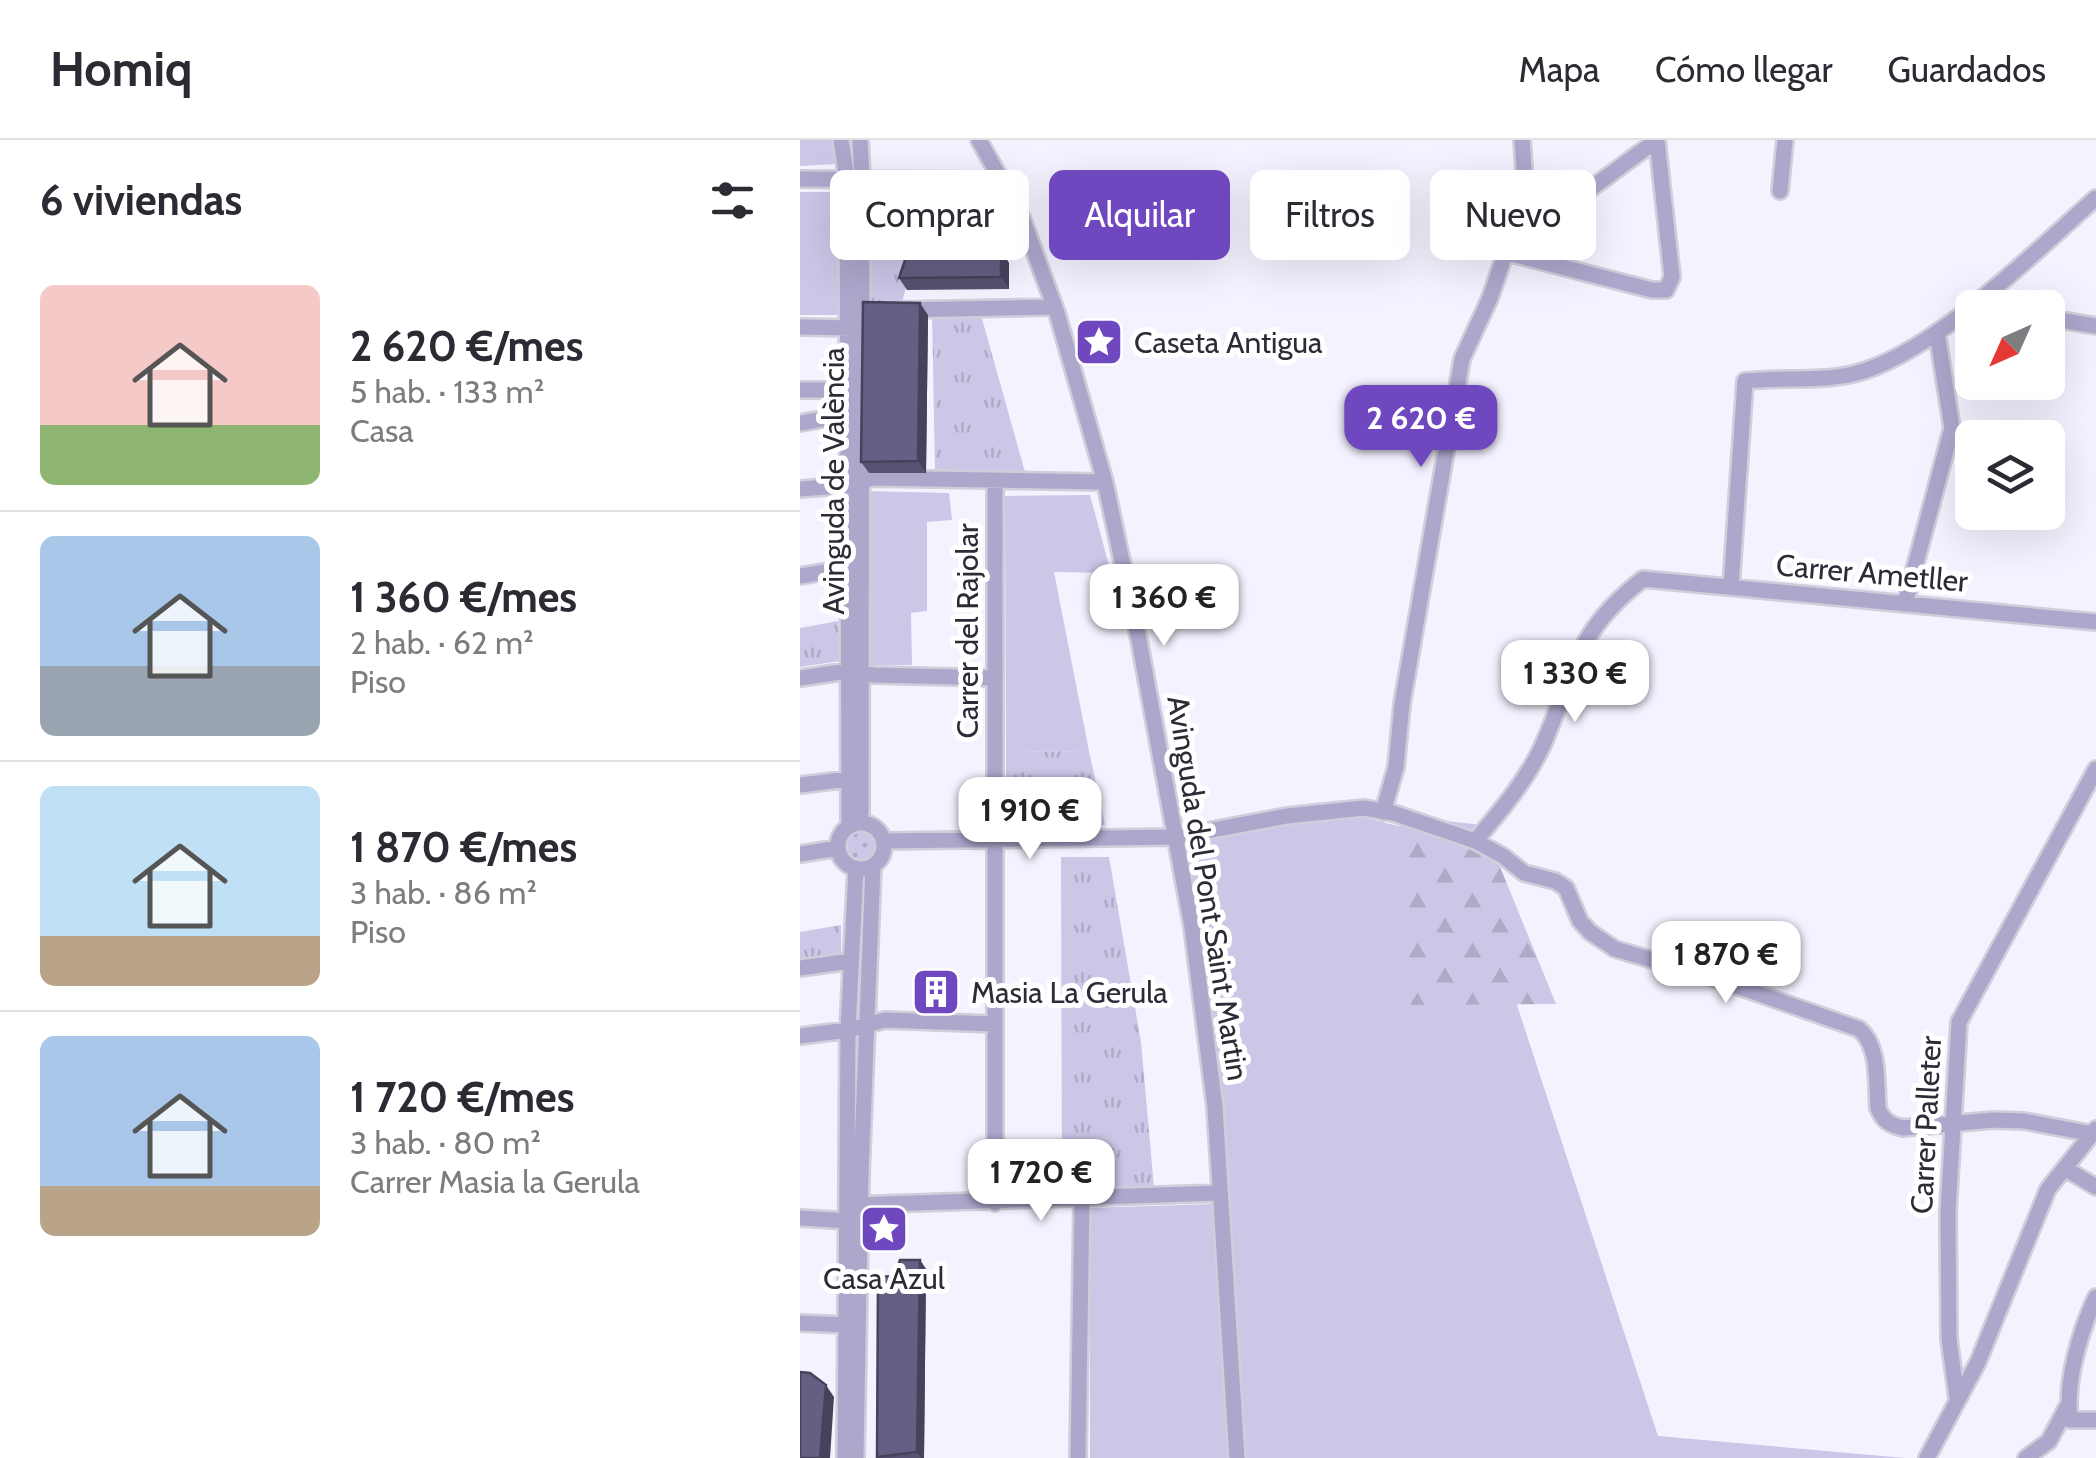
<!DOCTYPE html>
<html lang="es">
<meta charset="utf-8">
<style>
body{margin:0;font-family:Cabin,sans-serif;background:#f2f2f3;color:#2b2b33;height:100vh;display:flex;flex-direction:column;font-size:38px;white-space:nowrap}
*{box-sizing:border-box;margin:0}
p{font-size:32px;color:#7c7c81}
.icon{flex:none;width:55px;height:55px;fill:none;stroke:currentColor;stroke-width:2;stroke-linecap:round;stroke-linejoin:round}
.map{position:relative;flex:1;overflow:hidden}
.details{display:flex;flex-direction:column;background:#fff;width:800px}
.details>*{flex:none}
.top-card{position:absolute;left:30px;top:30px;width:950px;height:90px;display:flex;gap:20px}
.needle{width:65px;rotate:225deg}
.buttons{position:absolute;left:1155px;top:150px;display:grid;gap:20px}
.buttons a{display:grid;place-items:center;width:110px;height:110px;border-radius:15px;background:#fff;box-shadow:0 10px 40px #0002;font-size:50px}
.price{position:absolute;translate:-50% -85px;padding:0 22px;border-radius:20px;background:#fff;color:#222;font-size:32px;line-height:65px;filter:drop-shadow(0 2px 5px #0008)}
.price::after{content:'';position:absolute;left:50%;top:60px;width:30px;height:22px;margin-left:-15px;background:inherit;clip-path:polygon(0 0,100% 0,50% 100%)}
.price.selected{background:#6f48c0;color:#fff}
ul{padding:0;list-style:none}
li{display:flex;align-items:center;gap:30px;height:250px;padding:0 40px}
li+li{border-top:2px solid #e1e1e2}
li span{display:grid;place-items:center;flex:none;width:280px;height:200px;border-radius:15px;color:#555}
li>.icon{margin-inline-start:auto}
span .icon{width:120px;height:120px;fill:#fffc;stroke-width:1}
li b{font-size:42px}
h2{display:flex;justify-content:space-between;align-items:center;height:120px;padding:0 40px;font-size:42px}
.chip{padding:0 35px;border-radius:15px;background:#fff;box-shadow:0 10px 40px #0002;font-size:35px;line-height:90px}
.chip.selected{background:#6f48c0;color:#fff}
header{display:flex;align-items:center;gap:60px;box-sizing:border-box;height:140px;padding:0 50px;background:#fff;border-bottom:2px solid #e1e1e2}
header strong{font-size:48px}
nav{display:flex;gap:55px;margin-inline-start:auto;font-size:35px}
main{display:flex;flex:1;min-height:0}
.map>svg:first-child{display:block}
</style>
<header>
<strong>Homiq</strong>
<nav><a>Mapa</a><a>Cómo llegar</a><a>Guardados</a></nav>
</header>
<main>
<section class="details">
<h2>6 viviendas<svg class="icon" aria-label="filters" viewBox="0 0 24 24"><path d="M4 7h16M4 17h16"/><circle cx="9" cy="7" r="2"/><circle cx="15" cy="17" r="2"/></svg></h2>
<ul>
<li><span style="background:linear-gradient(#f6c9c9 70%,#8fb573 0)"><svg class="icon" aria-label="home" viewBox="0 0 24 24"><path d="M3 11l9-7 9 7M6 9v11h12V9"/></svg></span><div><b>2 620 €/mes</b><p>5 hab. · 133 m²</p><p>Casa</p></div></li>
<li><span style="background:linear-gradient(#a9c7e8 65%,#9aa5b1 0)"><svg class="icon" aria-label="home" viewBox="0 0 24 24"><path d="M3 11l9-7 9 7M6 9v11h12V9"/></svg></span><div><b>1 360 €/mes</b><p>2 hab. · 62 m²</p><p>Piso</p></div></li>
<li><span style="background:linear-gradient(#bfe0f5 75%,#b9a48a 0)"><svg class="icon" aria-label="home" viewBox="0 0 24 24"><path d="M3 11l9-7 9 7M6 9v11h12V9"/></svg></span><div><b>1 870 €/mes</b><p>3 hab. · 86 m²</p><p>Piso</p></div></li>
<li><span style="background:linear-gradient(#a9c7e8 75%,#b9a48a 0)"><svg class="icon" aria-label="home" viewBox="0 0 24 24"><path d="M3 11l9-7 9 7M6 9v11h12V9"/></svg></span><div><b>1 720 €/mes</b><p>3 hab. · 80 m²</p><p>Carrer Masia la Gerula</p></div></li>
</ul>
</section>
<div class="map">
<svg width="1296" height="1318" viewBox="0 0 1296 1318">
<defs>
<pattern id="forest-firs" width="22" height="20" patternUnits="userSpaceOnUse" patternTransform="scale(2.5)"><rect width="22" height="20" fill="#ccc6e7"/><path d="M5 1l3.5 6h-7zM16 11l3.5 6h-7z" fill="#b0aac7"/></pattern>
<pattern id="park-tufts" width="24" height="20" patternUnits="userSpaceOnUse" patternTransform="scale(2.5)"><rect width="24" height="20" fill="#ccc6e7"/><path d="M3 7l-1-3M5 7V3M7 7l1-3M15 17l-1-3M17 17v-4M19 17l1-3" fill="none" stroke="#b0aac7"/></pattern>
<pattern id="garden-dots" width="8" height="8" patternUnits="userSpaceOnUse" patternTransform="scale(2.5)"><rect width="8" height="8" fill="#ccc6e7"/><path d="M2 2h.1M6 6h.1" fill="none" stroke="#b0aac7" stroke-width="1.8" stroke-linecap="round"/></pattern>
</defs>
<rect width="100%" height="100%" fill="#f4f2ff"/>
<!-- grass -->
<path fill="#ccc6e7" d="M0,0H34L36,24L0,26Z
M0,52H43L39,175H0Z
M66,351L149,353L152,380L127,382V471L111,473L112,525H71Z
M290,355L311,433L254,432L289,611L206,612L205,356Z
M532,669L664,703L858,1296L1105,1318H444L420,1053L375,697Z
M413,1064L429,1318H290V1068Z"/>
<!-- forest -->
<path fill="url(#forest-firs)" d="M599,676L683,685L756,864L609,865Z"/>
<!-- park -->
<path fill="url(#park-tufts)" d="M71,51H190C149,87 114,107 102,163H70Z
M179,168L225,332H135L132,170Z
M38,481L40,521L0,527V488Z
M289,611L305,685L206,687V612Z
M261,717H309L341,902L354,1048L262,1051Z
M41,785V819L0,824V792Z"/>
<!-- garden -->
<path fill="url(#garden-dots)" d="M46 707a15 15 0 1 1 30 0a15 15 0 1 1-30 0Z"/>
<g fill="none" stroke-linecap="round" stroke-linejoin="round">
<!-- minor casing -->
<g stroke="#d0cedb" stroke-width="20">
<path id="minor" d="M41,0L47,39L49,686
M60,0L62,39L61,682
M179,0L222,78L257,173L305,342L339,500L392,787L415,967L437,1318
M0,39L200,40
M980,51L985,0
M707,110L857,0
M704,112L852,150H866L872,137L857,0
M104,170L255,167
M1248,178L1296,186
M0,187L56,188
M0,250H48
M0,283L47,275
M195,340V1063
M0,349L52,345L72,338L305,342
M0,436L48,428
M931,447L945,241C981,237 1018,242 1053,234C1133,215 1234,112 1296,58
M1105,464L1152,288L1137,193
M0,538L48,531L74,535L194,538
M0,645L49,639
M583,672L596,627L602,564L662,219L690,158L715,85L724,29L722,0
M38 706a23 23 0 1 1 46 0a23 23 0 1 1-46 0Z
M84,701L375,697L487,676L564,668L593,673L675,701L703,716L724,733L755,741L766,748L780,781L790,792L815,809L914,838L1059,889C1080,906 1076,943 1078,968C1083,981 1090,985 1103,988L1193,980L1224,981L1293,994
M675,701C699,673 726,641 742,607C775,533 773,493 843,439L1296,482
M0,714L38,708
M0,828L50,821
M0,896L48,890L85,880L195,884
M1266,1029L1296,1047
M54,1065L420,1053
M0,1078L49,1081
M1296,1157C1280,1191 1265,1242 1270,1280H1296
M0,1183L48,1185
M1157,1258L1149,1199L1148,1072L1159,882L1296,629
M45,1318L48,890L56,728
M56,1318L61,1034L73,726
M278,1318L282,1059
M1127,1318L1178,1222L1248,1049L1296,989
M1226,1318L1249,1301L1268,1265"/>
</g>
<!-- minor -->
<use href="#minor" stroke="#aea7cc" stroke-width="15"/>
</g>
<!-- wall -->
<path fill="#585171" d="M178,77L186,89L162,112L201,111L209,123V149L107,150L99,138Z
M128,175L126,333H69L61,322Z
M152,840L153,861L142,862L143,868L131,869L127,863L120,864L116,858Z
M120,1120L126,1129L124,1318H77L95,1136Z"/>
<!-- shaded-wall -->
<path fill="#47425c" d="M201,111L209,123V149L201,137Z
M120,163L128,175L126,333L118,321Z
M147,834L152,840L153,861L149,855Z
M120,1120L126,1129L124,1318H121L117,1312Z
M26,1245L34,1257L30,1318H20Z"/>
<!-- building -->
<path fill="#665e83" stroke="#47425c" stroke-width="2.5" d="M161,60L178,77L147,108L148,112L201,111V137L99,138L107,114L129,89Z
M63,162L120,163L118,321L61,322Z
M147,834L149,855L138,856V862L127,863V857L116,858L115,836Z
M100,1120H120L117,1312L77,1317L78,1137L95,1136Z
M0,1232L10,1233L26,1245L20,1318H0Z"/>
<!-- icons -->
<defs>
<g id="sight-square" transform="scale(2.5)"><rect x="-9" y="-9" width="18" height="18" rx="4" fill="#6f48c0" stroke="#fff"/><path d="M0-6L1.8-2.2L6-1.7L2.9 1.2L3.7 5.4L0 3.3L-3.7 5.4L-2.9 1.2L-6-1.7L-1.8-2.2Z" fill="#fff"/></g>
<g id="building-square" transform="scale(2.5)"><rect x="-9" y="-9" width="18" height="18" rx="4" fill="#6f48c0" stroke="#fff"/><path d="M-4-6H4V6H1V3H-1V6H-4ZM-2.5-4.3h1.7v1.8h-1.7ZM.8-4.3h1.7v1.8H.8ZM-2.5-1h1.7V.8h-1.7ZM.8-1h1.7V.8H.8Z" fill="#fff"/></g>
</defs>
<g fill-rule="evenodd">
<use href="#sight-square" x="299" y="202"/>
<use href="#building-square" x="136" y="852"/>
<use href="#sight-square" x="84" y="1089"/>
</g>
<g text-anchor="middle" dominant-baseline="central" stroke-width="10" stroke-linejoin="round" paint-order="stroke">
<!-- poi labels -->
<g font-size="30" fill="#2e2b37" stroke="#fff" text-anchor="start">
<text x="334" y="202">Caseta Antigua</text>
<text x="171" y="852">Masia La Gerula</text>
<text x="84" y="1138" text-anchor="middle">Casa Azul</text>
</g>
<!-- street labels -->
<g font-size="30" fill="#2e2b37" stroke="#fff">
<text transform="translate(33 341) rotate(-90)">Avinguda de València</text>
<text transform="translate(1072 433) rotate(5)">Carrer Ametller</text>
<text transform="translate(167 491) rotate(-90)">Carrer del Rajolar</text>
<text transform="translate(408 748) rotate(81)">Avinguda del Pont Saint Martin</text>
<text transform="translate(1126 985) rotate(-87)">Carrer Palleter</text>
</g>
</g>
</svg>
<div class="buttons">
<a><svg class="needle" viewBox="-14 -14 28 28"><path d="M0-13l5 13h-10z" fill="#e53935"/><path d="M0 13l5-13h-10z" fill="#7c7c81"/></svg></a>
<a><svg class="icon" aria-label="layers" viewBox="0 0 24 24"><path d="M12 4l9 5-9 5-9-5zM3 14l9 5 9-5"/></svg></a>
</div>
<b class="price selected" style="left:621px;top:330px">2 620 €</b>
<b class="price" style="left:364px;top:509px">1 360 €</b>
<b class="price" style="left:775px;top:585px">1 330 €</b>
<b class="price" style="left:230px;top:722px">1 910 €</b>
<b class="price" style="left:926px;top:866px">1 870 €</b>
<b class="price" style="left:241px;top:1084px">1 720 €</b>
<div class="top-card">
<a class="chip">Comprar</a>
<a class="chip selected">Alquilar</a>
<a class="chip">Filtros</a>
<a class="chip">Nuevo</a>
</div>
</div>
</main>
